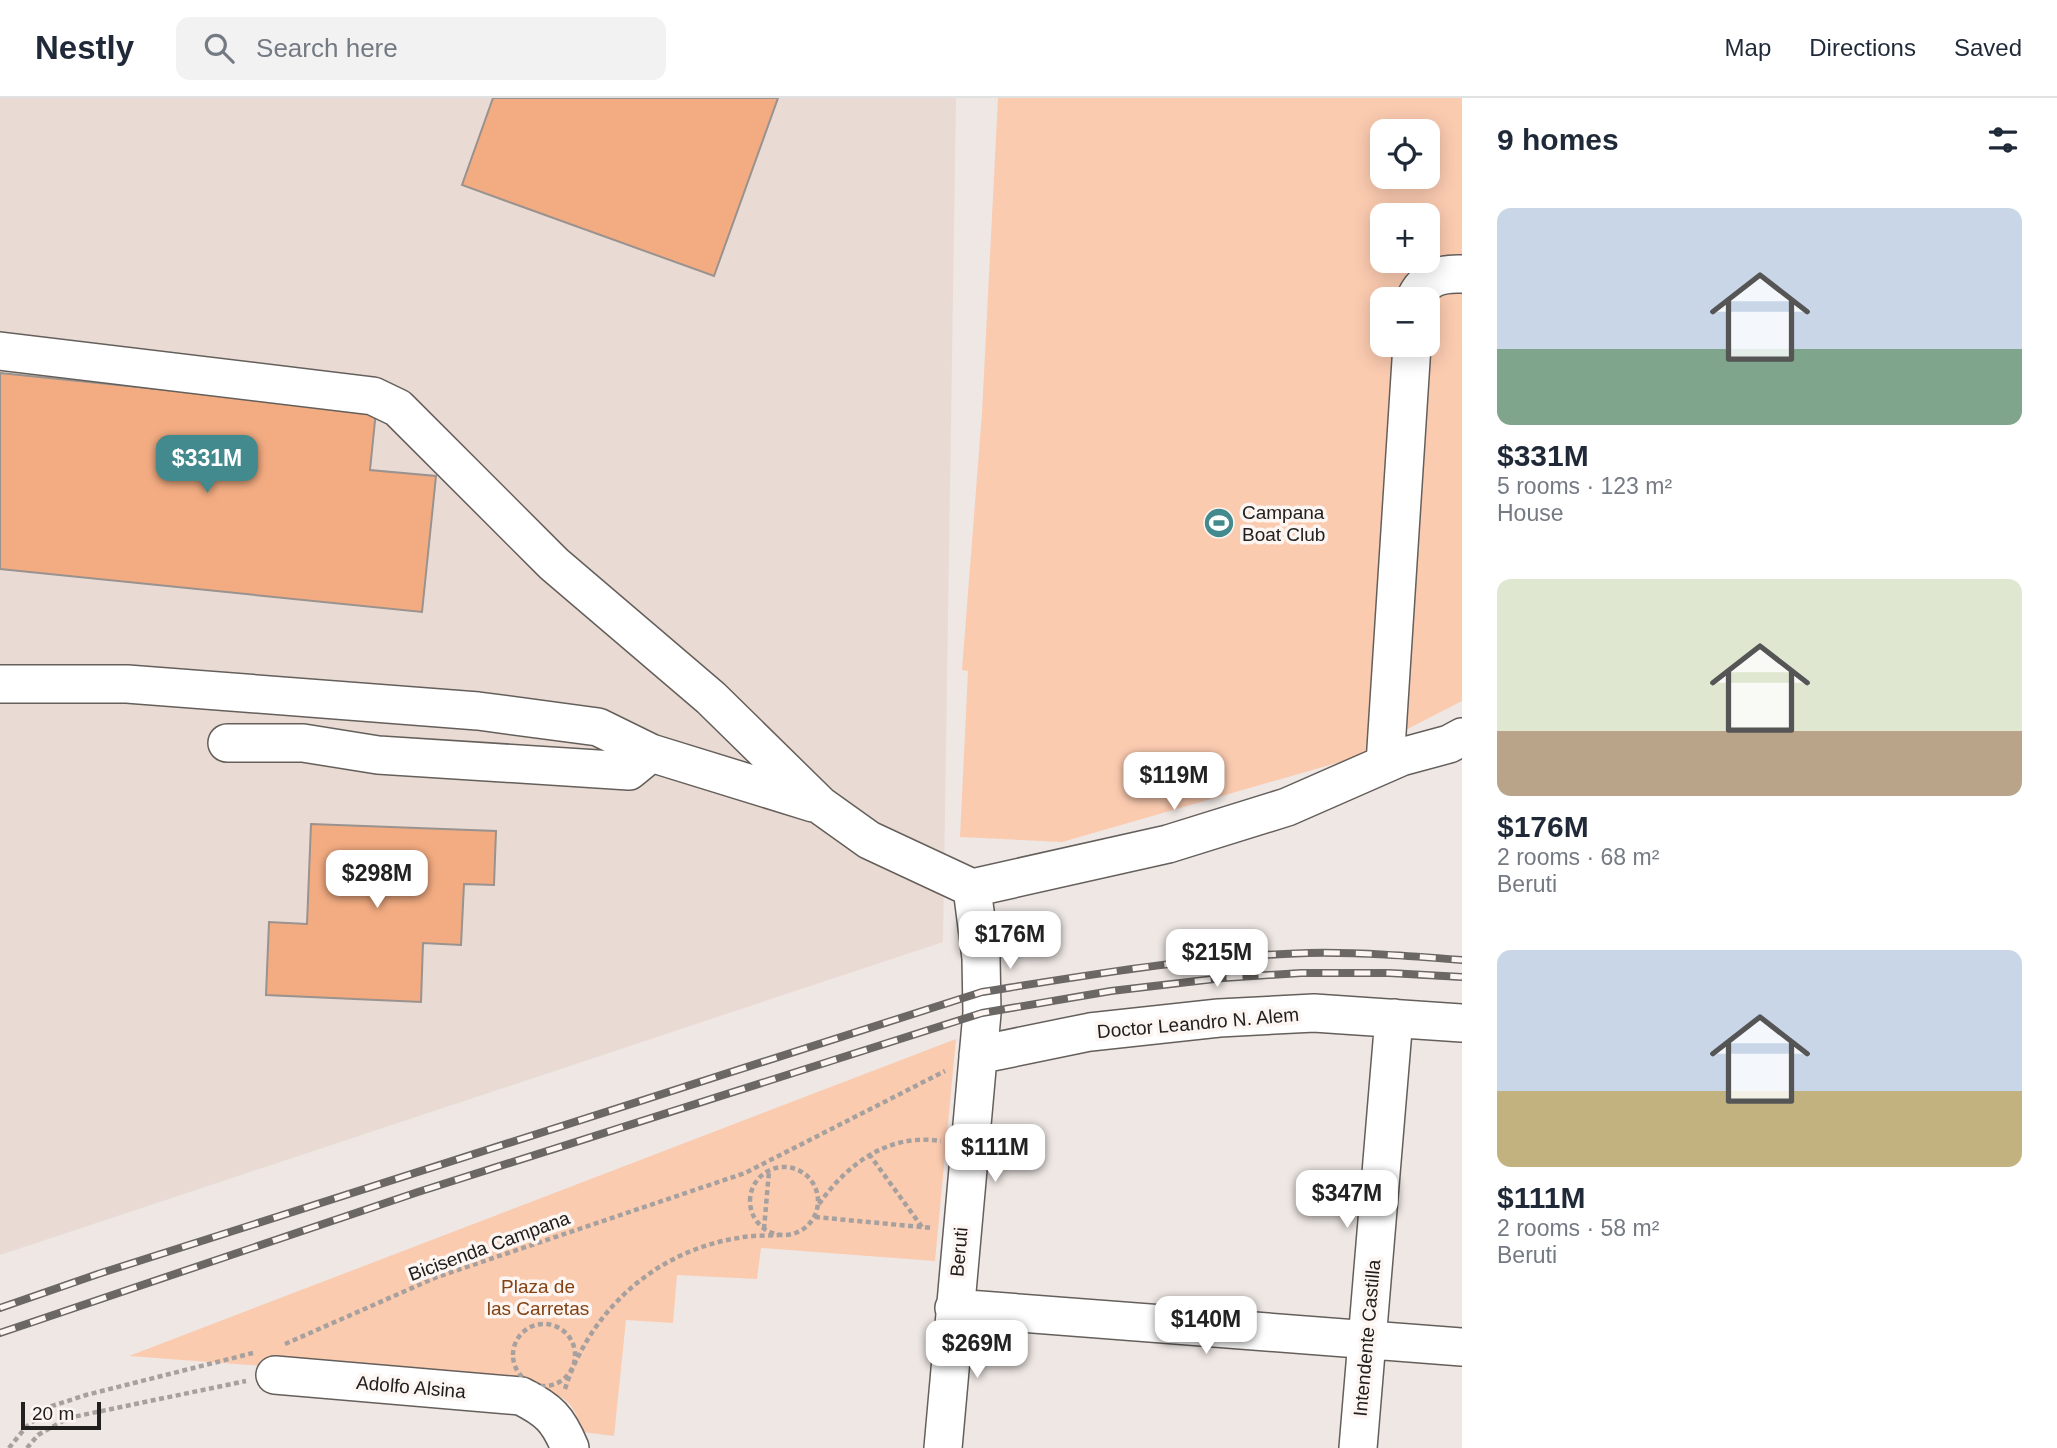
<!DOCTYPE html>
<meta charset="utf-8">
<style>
body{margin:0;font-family:Arial,sans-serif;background:#f2f2f3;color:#1f2937;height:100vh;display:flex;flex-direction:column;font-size:26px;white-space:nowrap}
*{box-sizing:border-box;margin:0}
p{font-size:23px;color:#747a83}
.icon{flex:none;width:38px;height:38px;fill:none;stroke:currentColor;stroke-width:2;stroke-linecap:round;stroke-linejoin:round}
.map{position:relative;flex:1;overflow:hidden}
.panel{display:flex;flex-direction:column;background:#fff;width:595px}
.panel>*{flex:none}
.fabs{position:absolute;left:1370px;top:21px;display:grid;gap:14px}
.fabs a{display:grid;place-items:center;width:70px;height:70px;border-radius:14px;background:#fff;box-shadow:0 4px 18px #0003;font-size:35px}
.scale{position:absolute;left:21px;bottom:18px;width:80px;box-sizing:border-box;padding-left:7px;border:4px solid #22201e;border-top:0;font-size:19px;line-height:24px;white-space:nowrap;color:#22201e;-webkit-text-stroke:5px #fcf5f1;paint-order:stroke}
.price{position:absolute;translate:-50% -60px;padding:0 16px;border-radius:14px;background:#fff;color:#222;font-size:23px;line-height:46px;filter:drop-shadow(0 2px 4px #0008)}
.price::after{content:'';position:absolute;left:50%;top:42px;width:21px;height:16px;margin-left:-10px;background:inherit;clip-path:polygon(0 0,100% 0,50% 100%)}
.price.current{background:#428a8d;color:#fff}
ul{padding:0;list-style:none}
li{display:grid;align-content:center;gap:14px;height:371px;padding:0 35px}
li span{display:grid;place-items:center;height:217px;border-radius:14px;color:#555}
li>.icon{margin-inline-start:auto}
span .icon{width:126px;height:126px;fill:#fffc;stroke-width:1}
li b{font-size:30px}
h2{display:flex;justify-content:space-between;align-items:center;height:84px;padding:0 35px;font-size:30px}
header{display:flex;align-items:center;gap:42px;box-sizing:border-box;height:98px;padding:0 35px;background:#fff;border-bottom:2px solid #e0e1e3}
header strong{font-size:33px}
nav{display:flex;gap:38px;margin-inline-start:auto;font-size:24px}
.search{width:490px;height:63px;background:#f2f2f3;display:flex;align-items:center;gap:18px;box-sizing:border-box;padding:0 24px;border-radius:14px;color:#747a83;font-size:26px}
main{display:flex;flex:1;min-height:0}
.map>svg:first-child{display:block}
</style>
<header>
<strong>Nestly</strong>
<div class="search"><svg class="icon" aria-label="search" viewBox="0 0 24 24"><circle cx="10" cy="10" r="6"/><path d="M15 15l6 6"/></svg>Search here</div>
<nav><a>Map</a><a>Directions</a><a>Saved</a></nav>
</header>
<main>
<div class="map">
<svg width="1462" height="1350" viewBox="0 0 1462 1350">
<rect width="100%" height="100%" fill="#eee7e4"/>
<!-- built -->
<path fill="#e9dbd3" d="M0,0H956L943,844L0,1157Z"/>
<!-- green -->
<path fill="#fbcbb0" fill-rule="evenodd" d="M998,0H1462V603L1347,662L1062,744L960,739L968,573L962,572L982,315ZM1382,33H1428V79H1382ZM1382,117H1428V163H1382ZM1382,201H1428V247H1382Z
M956,941L935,1163L761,1150L757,1181L677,1177L673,1225L626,1222L614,1338L582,1334C574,1300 560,1296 528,1288L129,1258Z"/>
<!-- building -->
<path fill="#f3ac82" stroke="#99928f" stroke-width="2" d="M493,0H778L714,178L462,87Z
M0,275L376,313L370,372L436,378L422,514L0,471Z
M311,726L496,733L494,787L464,786L461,847L423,845L421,904L266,897L269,824L307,826Z"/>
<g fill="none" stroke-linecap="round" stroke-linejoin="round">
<!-- minor casing -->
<g stroke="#645f5b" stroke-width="40">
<path id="minor" d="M1415,201C1424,180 1440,175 1462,176
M0,253L373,298L398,310L554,466L711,600L820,707L869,742L972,790L1168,746L1287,709L1401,659L1449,646L1462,639
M0,586H127L478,613L598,629L651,655L813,705
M227,645H303L378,657L629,673L651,655
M1385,666L1412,247
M978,957L1090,934L1219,920L1314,915L1462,925
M954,1210L1462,1249
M275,1277L521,1298C549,1312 558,1321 570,1350
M943,1350L982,915L981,860L972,790
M1358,1350L1394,920"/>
</g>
<!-- path -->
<path stroke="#a6a09e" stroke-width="4.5" stroke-dasharray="5 3.5" stroke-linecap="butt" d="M869,1056L922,1129
M750 1103a34 34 0 1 1 68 0a34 34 0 1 1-68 0Z
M819,1106C848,1065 889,1035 941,1043
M815,1119L932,1130
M764,1131L769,1073
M513 1257a31 31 0 1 1 62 0a31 31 0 1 1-62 0Z
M285,1246L437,1179L745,1075L945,973
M565,1291C590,1213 655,1153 738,1140C751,1137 766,1138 780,1137
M9,1350L26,1329L52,1308L86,1297L253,1255
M27,1350L38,1337L68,1320L246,1283"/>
<!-- minor -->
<use href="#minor" stroke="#fff" stroke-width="37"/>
<!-- rail casing -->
<g stroke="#6b6765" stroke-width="8">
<path id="rail" d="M0,1210L98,1176L982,894C1089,877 1199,858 1308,855C1359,854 1411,858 1462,862
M0,1235L418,1094L982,915L1111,893L1223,880L1301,875H1389L1462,879"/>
</g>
<!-- rail -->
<use href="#rail" stroke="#fcf5f1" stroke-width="5" stroke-dasharray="16" stroke-linecap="butt"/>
</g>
<!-- icons -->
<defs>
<g id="stadium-disc" transform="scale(1.575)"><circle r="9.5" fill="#428a8d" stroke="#fcf5f1"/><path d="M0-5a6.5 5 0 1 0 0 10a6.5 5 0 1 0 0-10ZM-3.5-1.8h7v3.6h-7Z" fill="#fff"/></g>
</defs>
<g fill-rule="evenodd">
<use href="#stadium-disc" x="1219" y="425"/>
</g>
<g text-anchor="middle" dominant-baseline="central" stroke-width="7" stroke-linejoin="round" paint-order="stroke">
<!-- poi labels -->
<g font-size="19" fill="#22201e" stroke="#fcf5f1" text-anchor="start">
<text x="1242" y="414">Campana<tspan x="1242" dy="22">Boat Club</tspan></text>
</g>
<!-- street labels -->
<g font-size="19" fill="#22201e" stroke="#fcf5f1">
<text transform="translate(1198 925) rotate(-5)">Doctor Leandro N. Alem</text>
<text transform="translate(489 1148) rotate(-20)">Bicisenda Campana</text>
<text transform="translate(959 1154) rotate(-85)">Beruti</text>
<text transform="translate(1367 1240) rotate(-85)">Intendente Castilla</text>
<text transform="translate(411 1289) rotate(5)">Adolfo Alsina</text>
</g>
<!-- park labels -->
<g font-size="19" fill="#824214" stroke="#fcf5f1">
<text x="538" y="1188">Plaza de<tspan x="538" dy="22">las Carretas</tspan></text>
</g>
</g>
</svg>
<div class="fabs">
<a><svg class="icon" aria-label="locate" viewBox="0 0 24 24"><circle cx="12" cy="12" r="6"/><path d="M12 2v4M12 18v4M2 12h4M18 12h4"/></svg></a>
<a>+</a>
<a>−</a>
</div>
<div class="scale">20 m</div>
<b class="price current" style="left:207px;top:397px">$331M</b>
<b class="price" style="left:1174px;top:714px">$119M</b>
<b class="price" style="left:377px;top:812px">$298M</b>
<b class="price" style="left:1010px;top:873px">$176M</b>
<b class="price" style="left:1217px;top:891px">$215M</b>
<b class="price" style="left:995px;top:1086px">$111M</b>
<b class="price" style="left:1347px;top:1132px">$347M</b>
<b class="price" style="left:1206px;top:1258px">$140M</b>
<b class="price" style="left:977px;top:1282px">$269M</b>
</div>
<section class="panel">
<h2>9 homes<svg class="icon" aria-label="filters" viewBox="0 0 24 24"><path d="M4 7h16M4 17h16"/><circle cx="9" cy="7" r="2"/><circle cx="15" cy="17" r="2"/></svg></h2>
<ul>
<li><span style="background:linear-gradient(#c9d6e8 65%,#7fa58c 0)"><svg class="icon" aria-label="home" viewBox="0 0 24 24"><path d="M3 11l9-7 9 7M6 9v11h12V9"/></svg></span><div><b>$331M</b><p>5 rooms · 123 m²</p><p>House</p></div></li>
<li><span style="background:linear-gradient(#dfe7d0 70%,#b9a48a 0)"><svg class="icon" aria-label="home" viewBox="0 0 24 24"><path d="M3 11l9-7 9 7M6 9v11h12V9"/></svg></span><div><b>$176M</b><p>2 rooms · 68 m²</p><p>Beruti</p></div></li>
<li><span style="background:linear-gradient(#c9d6e8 65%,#c2b280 0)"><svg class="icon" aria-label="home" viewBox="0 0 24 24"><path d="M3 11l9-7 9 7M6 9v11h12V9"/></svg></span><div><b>$111M</b><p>2 rooms · 58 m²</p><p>Beruti</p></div></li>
</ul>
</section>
</main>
